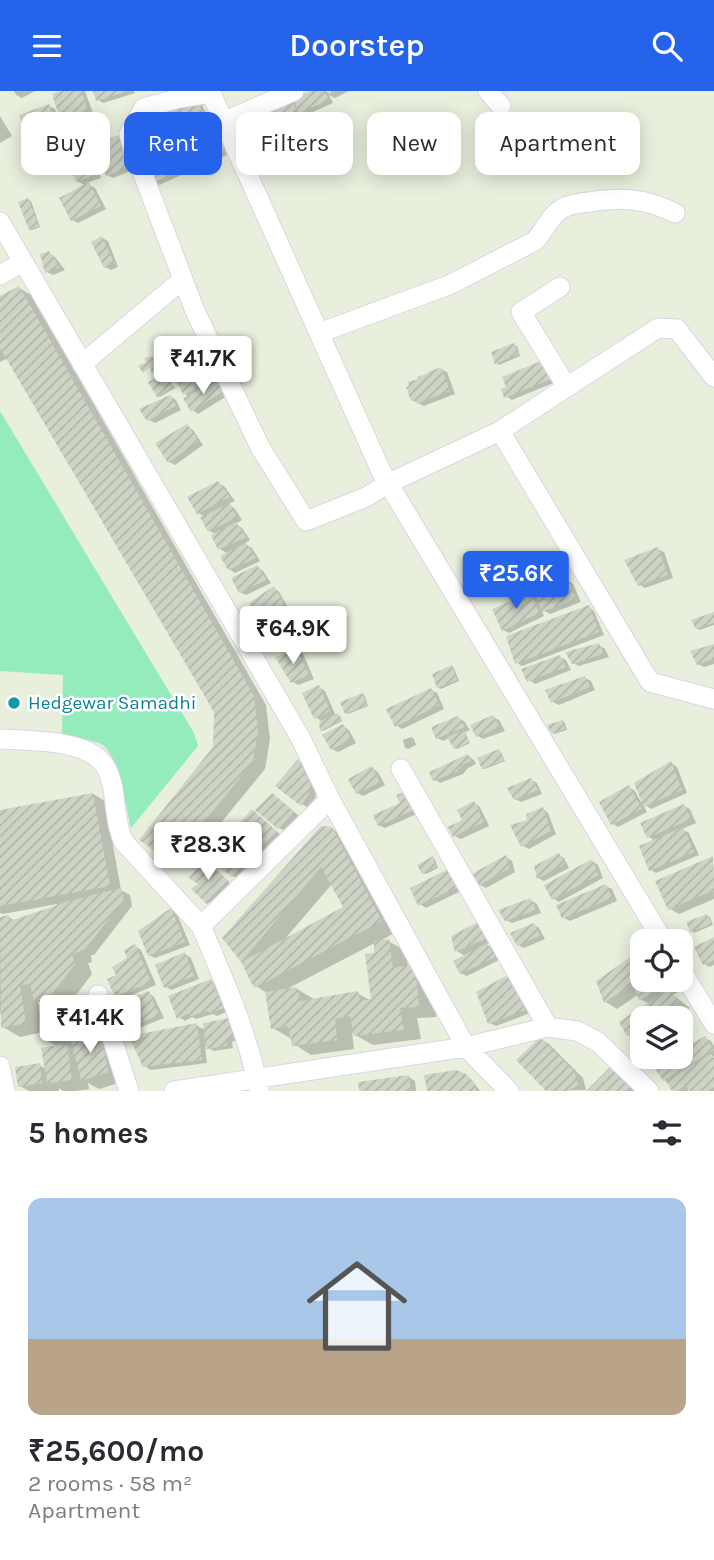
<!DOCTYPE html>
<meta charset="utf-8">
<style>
body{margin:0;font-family:Karla,sans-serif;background:#f7f7f7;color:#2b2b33;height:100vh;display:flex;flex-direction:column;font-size:26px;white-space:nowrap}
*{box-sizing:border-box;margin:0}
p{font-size:23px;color:#7c7c81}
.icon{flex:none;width:38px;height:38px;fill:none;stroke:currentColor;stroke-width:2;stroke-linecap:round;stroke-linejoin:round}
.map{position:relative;height:1000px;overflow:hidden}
.panel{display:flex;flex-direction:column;background:#fff;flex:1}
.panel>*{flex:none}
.hud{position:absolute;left:21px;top:21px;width:672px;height:63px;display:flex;gap:14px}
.fabs{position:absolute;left:630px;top:838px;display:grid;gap:14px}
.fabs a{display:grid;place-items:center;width:63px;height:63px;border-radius:14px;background:#fff;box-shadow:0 4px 18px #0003;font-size:35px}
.price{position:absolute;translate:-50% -60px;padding:0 16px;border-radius:7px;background:#fff;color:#222;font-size:23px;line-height:46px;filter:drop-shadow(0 2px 4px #0008)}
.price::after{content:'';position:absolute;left:50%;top:42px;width:21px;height:16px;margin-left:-10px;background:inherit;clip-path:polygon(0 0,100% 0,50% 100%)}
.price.selected{background:#2563eb;color:#fff}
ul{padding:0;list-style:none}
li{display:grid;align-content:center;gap:14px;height:371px;padding:0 28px}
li+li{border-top:2px solid #e1e1e2}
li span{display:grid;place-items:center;height:217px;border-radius:14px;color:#555}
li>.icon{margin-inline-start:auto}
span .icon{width:126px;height:126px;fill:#fffc;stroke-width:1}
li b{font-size:30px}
h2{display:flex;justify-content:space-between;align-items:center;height:84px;padding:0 28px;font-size:30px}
.pill{padding:0 24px;border-radius:14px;background:#fff;box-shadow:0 4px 18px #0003;font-size:24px;line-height:63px}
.pill.selected{background:#2563eb;color:#fff}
header{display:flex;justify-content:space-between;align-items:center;height:91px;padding:0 28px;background:#2563eb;color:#fff;font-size:32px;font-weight:600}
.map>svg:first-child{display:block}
</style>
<header><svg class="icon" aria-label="menu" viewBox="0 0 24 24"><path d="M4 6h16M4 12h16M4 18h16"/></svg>Doorstep<svg class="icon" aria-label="search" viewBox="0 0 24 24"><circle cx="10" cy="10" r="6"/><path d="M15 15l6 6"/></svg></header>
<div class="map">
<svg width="714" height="1000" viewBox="0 0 714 1000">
<defs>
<pattern id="building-hatch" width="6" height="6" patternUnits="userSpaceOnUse" patternTransform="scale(1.75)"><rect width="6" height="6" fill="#ced4c5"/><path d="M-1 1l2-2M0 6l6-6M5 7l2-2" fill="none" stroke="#b1b6a9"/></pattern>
</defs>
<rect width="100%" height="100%" fill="#e8efdd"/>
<!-- grass -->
<path fill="#94ebbb" d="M0,320L194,642L198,655L131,737C126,717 119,663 101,653C94,649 70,647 62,645L63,584L0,580Z"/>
<!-- shadow -->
<path fill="#0003" fill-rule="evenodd" d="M14,0H35L22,7L16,4Z
M65,0H85L93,22L67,30L80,32L86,35L88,43L77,47L80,57L65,62L59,58L67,45L54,4Z
M95,0H134L135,2L103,12L97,8Z
M314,0H326L331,3L330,0H349L335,7L329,4L333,12L306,24L304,22L285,33L271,26L281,39L259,50L253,47L263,20L276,28L269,18Z
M201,12L207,24L214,28L222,48H218L227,64L159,94L153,91L145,53L140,50Z
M49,15L55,18L59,31L32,40L26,37Z
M0,25L12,45L0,52Z
M127,48L138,77L113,87L107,84Z
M87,62L93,65L101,87L86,92L95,97L106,118L78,132L72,129L86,95L77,90Z
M28,109L31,110L40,136L32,139L30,138Z
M102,147L108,150L118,176L111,179L105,176Z
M49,162L55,166L65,179L53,184L47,181Z
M19,197L31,204L266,614L270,648L265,678L184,777L142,748L215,657L216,621L8,267L0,271V207Z
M514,254L517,255L520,265L499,274L497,272Z
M546,270L558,290L512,309L506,305Z
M189,273L191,274L196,288L213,280L221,292L219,293L224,296L227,305L198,323L193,319L189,306L185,303L181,295L178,293Z
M441,278L447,281L455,303L424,315L412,309Z
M165,284L175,297L160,306L158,305Z
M170,305L176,309L181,319L155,332L149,329Z
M187,335L193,339L203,354L175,374L169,371Z
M218,392L224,395L235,410L228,413L235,418L242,429L235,433L242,437L250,449L244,453L252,457L260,470L235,482L229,478L228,463L220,458L216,443L209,440L205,426L198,422Z
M658,458L664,461L673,487L645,497L639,493Z
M257,476L263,480L271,492L246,504L240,501Z
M568,490L573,493L581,511L550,523L541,518L544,525L509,542L503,539L531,503L539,508Z
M274,497L279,501L292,523L294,529L271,542L266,538Z
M589,516L594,520L604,544L522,575L516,571Z
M714,522V534L699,539L697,537Z
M598,554L605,558L609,566L579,575L573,572Z
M714,555V573L704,576L698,573Z
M297,560L303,563L314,588L298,594L292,590Z
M560,566L566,569L571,579L535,593L529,589Z
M452,576L454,577L459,590L441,598L438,596Z
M585,587L591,590L595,599L559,614L553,611Z
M319,596L325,600L336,625H340L342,630L323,640L321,639L323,631L315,626Z
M431,599L437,602L444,618L402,638L396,634Z
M363,604L365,605L368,615L348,623L346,621Z
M493,626L499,629L505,640L483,648L478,645Z
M458,627L464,630L470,639L465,641L470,652L457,658L449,647L443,650L437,647Z
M563,630L565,632L567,639L554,643L552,641Z
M343,635L349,639L356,652L338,661L332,658Z
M411,646L414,648L416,654L408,658L405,657L403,649Z
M499,660L501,661L505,670L485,678L483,677Z
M468,665L474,669L476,673L468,677L463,683L440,692L434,688Z
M298,670L304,673L317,696L315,707L307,716L302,713Z
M671,672L677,676L687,702L651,718L642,712L647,721L618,736L613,733L629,696L635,700L641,711L643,709Z
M372,677L378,681L385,694L363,705L358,702Z
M531,689L537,692L542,703L521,711L515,708Z
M93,703L105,710L121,799L130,804L132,815L94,864H91L92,871L88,872L92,883L73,908L80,905L98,915L125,990L99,998L88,992L89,998L76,1000H63L59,997V1000H29L20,995L39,974L46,978L58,956L45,948L69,925L68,915L53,919L38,910L43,941L20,946L3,936L0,919V827L9,826L15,830L57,815V813L3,823L0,822V721Z
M278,707L299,725L285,740L279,737Z
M402,712L421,721L385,737L379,734Z
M474,712L480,716L489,735L461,748L455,745Z
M684,715L690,718L696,732L682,738L689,742L699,764L656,782L651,779L655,750L649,746Z
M543,718L548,722L556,743L529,758L523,755L529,730Z
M258,724L282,745L264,764L258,761Z
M332,738L349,748L398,840L378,851L388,850L406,860L408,876L432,885L436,926L417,927L421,948L373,954L352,942L354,958L311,964L294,953L292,947H290L273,937L267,902L256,895L242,870ZM332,793L345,817L284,849ZM375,852L373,911L357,902L314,908L297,898L285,899Z
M235,750L255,769L238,788L233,785Z
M559,764L564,767L569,777L544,790L538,787Z
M506,766L512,770L515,781L486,797L480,794Z
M433,767L435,768L438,777L426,783L423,782Z
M713,767L714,808L679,823L670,818L658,791Z
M592,770L598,774L603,787L559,811L553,807Z
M210,775L233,795L214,815L208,811L200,793Z
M449,780L465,798L426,817L420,813Z
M606,795L612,798L617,810L570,830L564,827Z
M531,809L537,813L541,822L512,832L506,829Z
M172,819L177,823L190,854L155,867L149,864Z
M707,825L710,826L713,834L694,842L692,840Z
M478,833L493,851L486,854L493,857L499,869L467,885L461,882L465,865L457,860Z
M534,834L539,837L545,848L524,857L518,854Z
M714,848V874L710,876L704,873Z
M135,855L141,859L156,894L122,908L116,905L118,885Z
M642,861V889H668L675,893L680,900L673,904L690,917L675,928H642V950L640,951L628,944L650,913L640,908L639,903L617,918L606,911L598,891Z
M185,863L191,867L199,888L171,899L165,895Z
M514,889L530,922L496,935L490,932Z
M211,890L216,894L228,920L217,925L213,923L196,928L192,926L185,930L179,926Z
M149,902L154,906L164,927L137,938L131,935Z
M229,929L238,949L232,951L233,957L214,960L205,955L207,972L151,979L144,975L196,934L205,939Z
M705,947L711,950L714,955V965L712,966L714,967V1000H691L690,998L687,1000H674L669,992L664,989L674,966H681V962Z
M540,948L549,953L583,987L586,999L549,1000Z
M610,979L619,984L635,1000H589Z
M465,984L471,988L480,1000H428Z
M409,986L415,990L416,1000H361Z"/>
<!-- building -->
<path fill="url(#building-hatch)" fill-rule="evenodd" d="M59,0H81L88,19L60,28L52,3Z
M93,0H124L125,1L96,10Z
M310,0H324L329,9L299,22L293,7Z
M289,5L297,20L278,31L266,17Z
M196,7L202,20L151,46L205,21L216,42L145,77L143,49L139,51V35Z
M49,13L54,27L24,38L19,24Z
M263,18L277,35L252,48L243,27Z
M60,28L80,30L83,40L72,44L76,54L58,60L54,47L65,44Z
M121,43L133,74L106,85L93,53Z
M218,44L226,59L152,92L147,78Z
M88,60L97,83L76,91L67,67Z
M89,91L101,115L71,130L59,107Z
M28,107L39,135L29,139L18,111Z
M102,145L114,172L104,177L91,151Z
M49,160L60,176L45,182L40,163Z
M19,195L254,605L258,640L253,671L171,771L139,749L213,656L214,621L0,257V205Z
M514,252L519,263L495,273L491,261Z
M152,265L161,278L152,282L150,276L143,282L138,275L146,271L144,267Z
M546,268L554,287L504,307L501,298L506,296L502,286Z
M189,271L194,285L177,294L171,282L175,281L176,276Z
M441,276L450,300L417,313L415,309L411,310L406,296L409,295L408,291L418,288L417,286L428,282V281Z
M213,278L216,289L183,304L179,294Z
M165,282L173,295L157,306L148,291Z
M218,290L222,301L191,321L183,307Z
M170,304L176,315L147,330L139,318Z
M187,333L199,350L168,372L155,352Z
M218,390L230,406L197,423L187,406Z
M230,412L237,426L208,441L200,426Z
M236,431L246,446L218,459L211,444Z
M246,452L256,467L228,479L220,465Z
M658,456L668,484L638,495L624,469Z
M257,474L267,489L239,502L231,487Z
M568,488L576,508L542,521L535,500Z
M274,495L287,518L288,526L264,540L249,512Z
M531,501L539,522L502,540L492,518Z
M589,514L599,541L515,573L506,545Z
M714,521V532L696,538L691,529Z
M599,552L604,563L572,573L565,561Z
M714,553V568L697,574L690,560Z
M297,558L309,584L291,592L275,566Z
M560,564L566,576L527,591L521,578Z
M452,574L457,589L437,597L432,583Z
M585,585L590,596L551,612L545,599Z
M319,594L330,620L314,628L302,602Z
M431,597L440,614L395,636L386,618Z
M363,602L367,614L345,623L340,611Z
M338,622L341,629L320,640L319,631Z
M493,624L500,636L476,646L470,634Z
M458,625L465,636L436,648L431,636Z
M563,629L565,638L551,642L547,634Z
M343,633L351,648L331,659L322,644Z
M464,639L469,651L454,658L447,646Z
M499,658L504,669L482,678L477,667Z
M468,663L471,670L462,674L457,681L433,690L429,681Z
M298,668L311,691L309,703L301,715L275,695Z
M671,670L682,699L644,716L634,692Z
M372,675L380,691L356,703L348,688Z
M531,687L538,699L514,709L507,697Z
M629,694L642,718L611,734L599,711Z
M404,701L416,718L378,735L373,724L400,712L396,704Z
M93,702L110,795L0,815V719Z
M272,702L294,721L278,738L255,719Z
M474,710L484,731L453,746L448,736L462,729L457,719Z
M684,713L691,728L647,747L640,732Z
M543,716L551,740L521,756L510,734L527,729L526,723Z
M252,718L277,741L257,763L232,740Z
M321,735L332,736L382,830L254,897L241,871L222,847ZM321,776L343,816L241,871Z
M683,736L694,761L649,780L639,755Z
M229,744L251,765L232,786L208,767Z
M559,762L565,773L537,788L534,775Z
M506,764L510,777L478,795L472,783Z
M433,765L436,776L422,783L417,774Z
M713,765L714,799L668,819L655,790Z
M592,768L598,784L552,809L544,794Z
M204,769L229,790L207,813L191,798L198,793L189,787Z
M449,778L460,795L418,815L410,797Z
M606,793L612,807L562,828L556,814Z
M121,797L124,809L84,859L72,863L75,873L49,907L34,910L30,893L20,894L26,932L1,937L0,826L9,824L10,830L69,810Z
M531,807L536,819L505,830L498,819Z
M171,817L185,851L148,865L138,840Z
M707,823L712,833L690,841L686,831Z
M478,831L488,847L455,861L451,845Z
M534,832L540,845L517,855L510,842Z
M714,846V869L703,874L694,856Z
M389,848L393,877L415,873L419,916L400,917L404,939L354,945L350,925L335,928L337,949L292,955L288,935L271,938L265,901L297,896L300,910L358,900L360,910L371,908L365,863L374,862V850Z
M487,852L495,866L460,883L453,870Z
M135,853L151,891L115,906L107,888L116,884L112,876L127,867L124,859Z
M642,858V886L604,912L596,890Z
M185,861L194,885L164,897L155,874Z
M508,884L525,919L488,933L476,901Z
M211,888L224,917L210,923L208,920L188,926L187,923L177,928L168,905Z
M652,889H666L669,893L639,909L635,898Z
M668,899L679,910L653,928H642V935L627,945L619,931Z
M149,900L159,924L130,936L120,912Z
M80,903L92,936L74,943L73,939L43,949L41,942L52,929L67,924L66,914L72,907Z
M229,927L233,946L227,948V955L206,958L203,932Z
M197,932L202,969L143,976L129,945Z
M101,939L108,981L81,990L71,949Z
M705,945L714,959L663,990L654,976L670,966H681V959Z
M540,946L574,980L578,994L569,1000H546L516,969Z
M67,952L72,989L47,992L41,957Z
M711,963L714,969V996L708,1000H689L686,994L677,1000H672L666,990Z
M40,972L42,992L18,996L15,976Z
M610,976L631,998L628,1000H586Z
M456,979L466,983L475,994L476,1000H427L424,984Z
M409,984L411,1000H359L358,991Z"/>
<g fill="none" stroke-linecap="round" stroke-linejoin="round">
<!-- minor casing -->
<g stroke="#ded2e6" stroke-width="21">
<path id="minor" d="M210,0L382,382L663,850
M488,0L501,15
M211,2L176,8L144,17L129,43L132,54L195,220L260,356L306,430L366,406L389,392L500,340L567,296L521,221L560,196
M223,31L294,0
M0,131L300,646L330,708
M0,184L23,171
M319,242L449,194L535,150C544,140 551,123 563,117C570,113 581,112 589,111C621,106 645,107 675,122
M82,273L182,189
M567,296L658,237L677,238L714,286
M500,340L650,591L714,608
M0,648C28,650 79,648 100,669C106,674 110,685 112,693C116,712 115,733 124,751L201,835
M401,678L548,936
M681,879L714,933
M98,904L129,1000
M0,975L5,1000
M174,1000L466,956L509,1000
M259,1000C248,942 224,889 201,835L330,708L466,956L548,936L577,940L598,951L649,1000"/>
</g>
<!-- minor -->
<use href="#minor" stroke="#fff" stroke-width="19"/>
</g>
<!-- markers -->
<circle fill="#0f9aa8" stroke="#fff" stroke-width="2.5" cx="14" cy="612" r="7"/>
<g text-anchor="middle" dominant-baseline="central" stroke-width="5" stroke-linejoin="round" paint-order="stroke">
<!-- culture labels -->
<g font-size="19" fill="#0d838f" stroke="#fff" text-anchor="start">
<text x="28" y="612">Hedgewar Samadhi</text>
</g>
</g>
</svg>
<div class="fabs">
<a><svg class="icon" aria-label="locate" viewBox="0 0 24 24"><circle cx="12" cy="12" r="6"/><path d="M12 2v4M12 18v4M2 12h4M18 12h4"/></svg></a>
<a><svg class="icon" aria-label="layers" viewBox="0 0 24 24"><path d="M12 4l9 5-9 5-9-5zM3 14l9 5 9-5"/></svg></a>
</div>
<b class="price" style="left:203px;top:305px">₹41.7K</b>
<b class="price selected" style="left:516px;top:520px">₹25.6K</b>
<b class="price" style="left:293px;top:575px">₹64.9K</b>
<b class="price" style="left:208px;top:791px">₹28.3K</b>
<b class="price" style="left:90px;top:964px">₹41.4K</b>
<div class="hud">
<a class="pill">Buy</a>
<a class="pill selected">Rent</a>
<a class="pill">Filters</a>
<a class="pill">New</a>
<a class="pill">Apartment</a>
</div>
</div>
<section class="panel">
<h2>5 homes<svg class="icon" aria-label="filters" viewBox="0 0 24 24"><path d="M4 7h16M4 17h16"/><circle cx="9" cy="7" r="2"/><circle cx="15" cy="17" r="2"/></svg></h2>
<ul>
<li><span style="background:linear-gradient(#a9c7e8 65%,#b9a48a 0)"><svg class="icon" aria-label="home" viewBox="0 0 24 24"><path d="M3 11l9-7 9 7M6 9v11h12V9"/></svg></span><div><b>₹25,600/mo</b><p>2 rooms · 58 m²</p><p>Apartment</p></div></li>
</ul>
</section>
